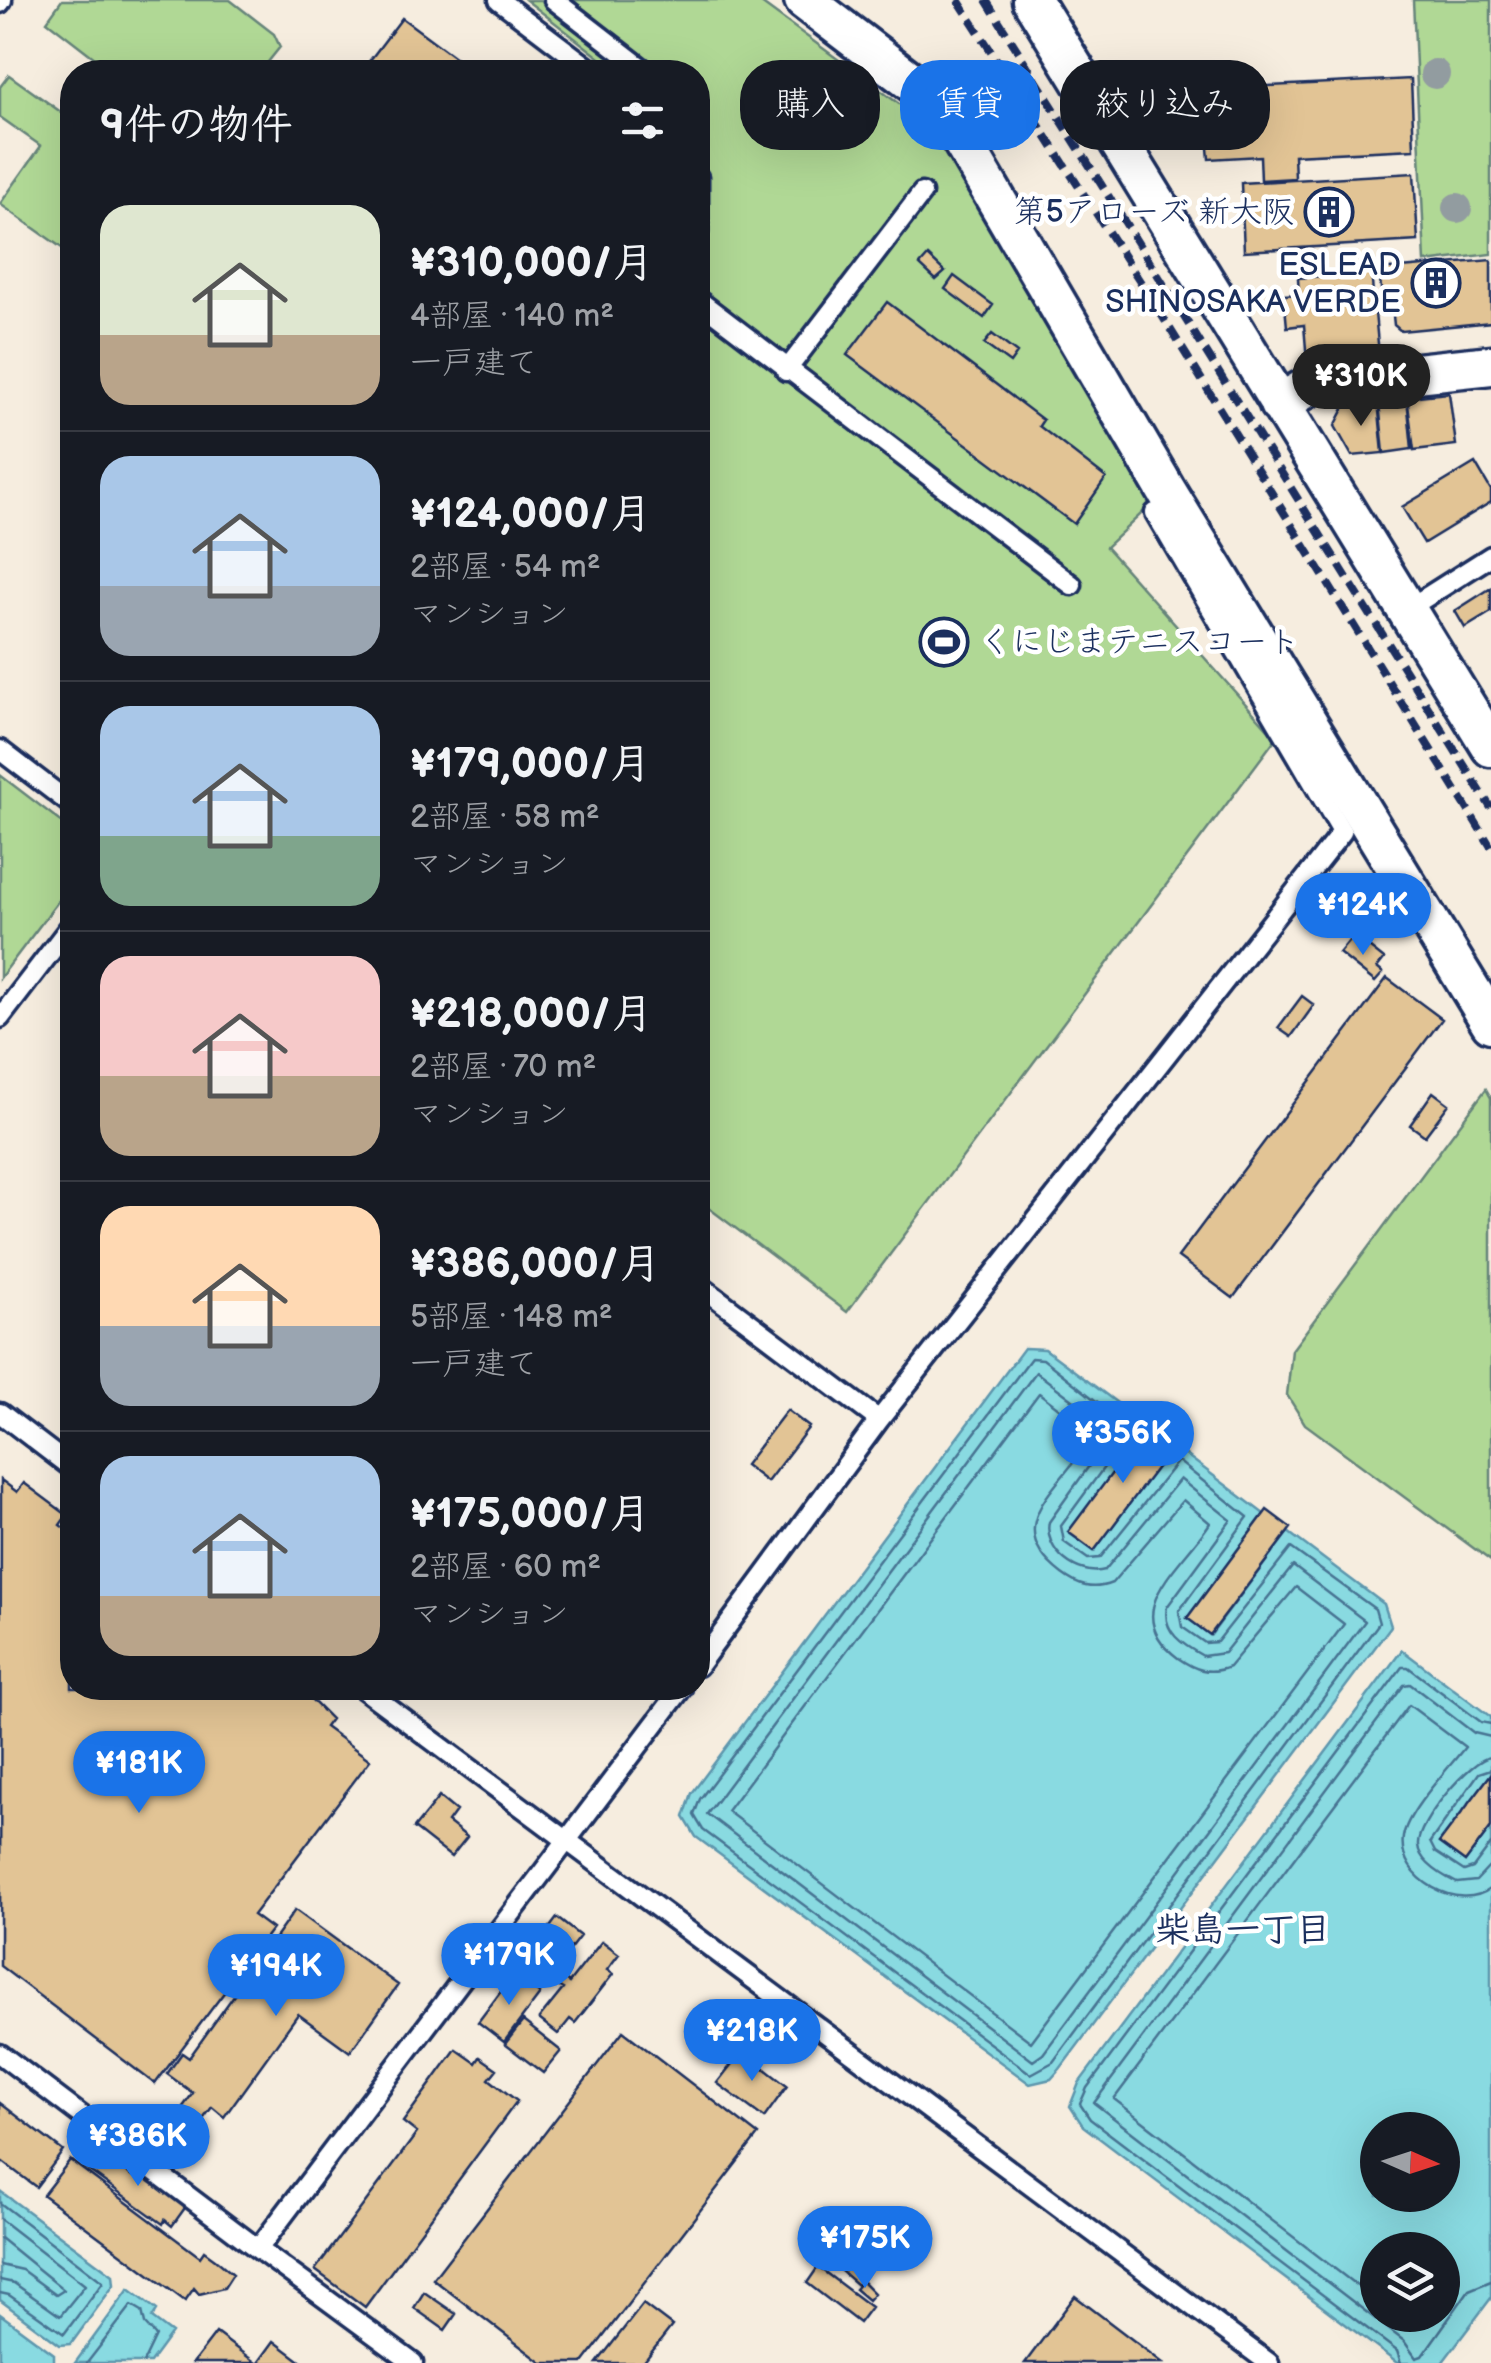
<!DOCTYPE html>
<html lang="ja">
<meta charset="utf-8">
<style>
body{margin:0;font-family:"Balsamiq Sans","Klee One",sans-serif;background:#20242c;color:#f1f3f6;height:100vh;display:flex;flex-direction:column;font-size:38px;white-space:nowrap}
*{box-sizing:border-box;margin:0}
p{font-size:32px;color:#9ea1a6}
.icon{flex:none;width:55px;height:55px;fill:none;stroke:currentColor;stroke-width:2;stroke-linecap:round;stroke-linejoin:round}
.map{position:relative;flex:1;overflow:hidden}
.details{position:absolute;left:60px;top:60px;width:650px;height:1640px;display:flex;flex-direction:column;background:#171b24;border-radius:40px;box-shadow:0 10px 40px #0002}
.details>*{flex:none}
.hud{position:absolute;left:740px;top:60px;width:600px;height:90px;display:flex;gap:20px}
.needle{width:65px;rotate:93deg}
.buttons{position:absolute;left:1360px;top:2112px;display:grid;gap:20px}
.buttons a{display:grid;place-items:center;width:100px;height:100px;border-radius:50%;background:#171b24;box-shadow:0 10px 40px #0002;font-size:50px}
.price{position:absolute;translate:-50% -85px;padding:0 22px;border-radius:35px;background:#1a73e8;color:#fff;font-size:32px;line-height:65px;filter:drop-shadow(0 2px 5px #0008)}
.price::after{content:'';position:absolute;left:50%;top:60px;width:30px;height:22px;margin-left:-15px;background:inherit;clip-path:polygon(0 0,100% 0,50% 100%)}
.price.active{background:#222;color:#fff}
ul{padding:0;list-style:none}
li{display:flex;align-items:center;gap:30px;height:250px;padding:0 40px}
li+li{border-top:2px solid #363941}
li span{display:grid;place-items:center;flex:none;width:280px;height:200px;border-radius:30px;color:#555}
li>.icon{margin-inline-start:auto}
span .icon{width:120px;height:120px;fill:#fffc;stroke-width:1}
li b{font-size:42px}
h2{display:flex;justify-content:space-between;align-items:center;height:120px;padding:0 40px;font-size:42px}
.pill{padding:0 35px;border-radius:40px;background:#171b24;box-shadow:0 10px 40px #0002;font-size:35px;line-height:90px}
.pill.active{background:#1a73e8;color:#fff}
.map>svg:first-child{display:block}
</style>
<div class="map">
<svg width="1491" height="2363" viewBox="0 0 1491 2363">
<rect width="100%" height="100%" fill="#f6eddf"/>
<filter id="ink" filterUnits="userSpaceOnUse"><feTurbulence type="fractalNoise" baseFrequency=".01" numOctaves="2"/><feDisplacementMap in="SourceGraphic" scale="20" xChannelSelector="R" yChannelSelector="G"/><feConvolveMatrix kernelMatrix="1 2 1 2 8 2 1 2 1" color-interpolation-filters="sRGB"/></filter>
<g filter="url(#ink)">
<!-- green -->
<path fill="#b0d895" stroke="#66847a" stroke-width="2.5" d="M62,0H230L274,34L280,47L260,72H113L47,21Z
M526,0H757L947,139L1157,499L1106,547L1276,738L847,1312L698,1200V72H618Z
M1413,0H1491V254L1425,262Z
M9,75L72,120V255L0,204L41,146L0,117V87Z
M0,775L72,830V883L0,978Z
M1486,1089L1491,1098V1561L1305,1424L1287,1395L1292,1350Z"/>
<!-- water -->
<path fill="#89dae1" stroke="#5d96ad" stroke-width="2.5" fill-rule="evenodd" d="M1024,1348L1045,1349L1148,1426L1069,1533L1094,1551L1173,1445L1264,1514L1187,1618L1211,1635L1288,1532L1384,1604L1391,1626L1060,2069L1051,2079L1030,2084L696,1837L684,1817L692,1793Z
M1402,1650L1491,1717V1774L1439,1843L1465,1862L1491,1827V2298L1442,2363H1397L1083,2126L1070,2106L1079,2083ZM1378,2130H1442V2195H1378ZM1378,2250H1442V2315H1378Z
M0,2191L113,2275L114,2285L71,2344L60,2345L0,2300Z
M129,2289L157,2310L152,2318L172,2333L150,2363H75Z
M0,2314L54,2354V2363H0Z"/>
<g fill="none" stroke-linecap="round" stroke-linejoin="round">
<!-- shore -->
<path stroke="#477392" stroke-width="2.5" d="M1031,1358L1043,1359L1132,1429L1061,1526L1064,1542L1088,1559L1100,1558L1178,1461L1248,1517L1179,1611L1182,1627L1205,1643L1217,1642L1291,1548L1375,1609L1379,1623L1053,2062L1031,2074L703,1830L694,1815L700,1799Z
M1036,1372L1114,1431L1049,1522C1043,1550 1078,1578 1105,1570L1180,1479L1231,1520L1167,1607C1162,1632 1183,1645 1203,1656L1224,1653L1293,1566L1365,1621L1043,2054L1033,2061L707,1814Z
M1039,1393L1093,1434C1067,1484 994,1523 1062,1574C1078,1586 1092,1591 1112,1583L1183,1500L1210,1523C1181,1568 1116,1611 1178,1658C1195,1670 1209,1675 1229,1667L1296,1587L1344,1624L1031,2042L727,1811Z
M1491,1737L1474,1733L1410,1684L1404,1685L1094,2103L1404,2341L1416,2358L1422,2356L1469,2290L1491,2281
M1491,1757C1471,1758 1416,1824 1418,1845C1419,1862 1443,1876 1457,1883L1476,1881L1491,1865
M1491,1769L1479,1773L1430,1842L1435,1852L1464,1871L1473,1868L1491,1844
M0,2203L103,2282L64,2334L9,2295L0,2293
M0,2219L85,2285L60,2316L14,2283L0,2280
M0,2238L64,2290L56,2295L22,2270L0,2265
M1378,2302L1114,2099L1409,1705L1465,1747C1449,1768 1407,1811 1403,1837C1397,1879 1459,1913 1491,1888
M87,2363L132,2305L142,2311L145,2324L156,2336L143,2363
M1401,2363L1397,2351L1090,2119L1080,2104L1087,2088L1402,1667H1408L1481,1722L1491,1724"/>
</g>
<!-- building -->
<path fill="#e2c495" stroke="#1b2f5e" stroke-width="2.5" d="M402,18L475,72H361Z
M1411,79L1414,149L1294,155L1295,178L1261,180L1260,156L1209,159L1207,137L1168,139L1166,107L1153,108L1152,94L1165,91Z
M1414,173L1418,241L1244,251L1241,183Z
M928,256L945,272L936,280L920,265Z
M1491,260V322L1401,331L1394,325L1391,297L1382,298L1379,270Z
M1371,272L1379,354L1307,361L1304,325L1287,327L1284,295L1299,294L1298,278Z
M954,276L993,305L984,318L945,289Z
M887,302L1043,420L1039,426L1106,478L1074,524L847,355Z
M992,334L1017,353L1010,363L984,344Z
M1449,393L1456,445L1414,450L1407,397Z
M1407,398L1412,449L1384,453L1379,402Z
M1378,401L1383,453L1352,456L1335,426L1346,405Z
M1475,463L1491,490V502L1424,543L1402,507Z
M1491,588V612L1465,628L1455,611Z
M1354,935L1384,959L1377,968L1383,973L1375,982L1339,953Z
M1387,978L1442,1019L1233,1298L1178,1257Z
M1302,996L1314,1005L1291,1037L1278,1028Z
M1433,1092L1449,1104L1425,1136L1410,1125Z
M787,1410L809,1427L767,1482L745,1465Z
M1151,1421L1177,1441L1094,1551L1068,1532Z
M1,1480L17,1492L24,1483L67,1515L60,1525L72,1534V1688H300L331,1719L325,1727L370,1760L253,1915L272,1929L155,2084L0,1966Z
M1267,1510L1291,1528L1210,1635L1187,1618Z
M1491,1774V1827L1465,1862L1439,1843Z
M439,1797L456,1811L448,1822L467,1837L451,1857L414,1828Z
M295,1910L398,1985L350,2052L298,2014L224,2117L212,2107L172,2162L153,2148L193,2093L167,2074L182,2053L189,2058Z
M557,1918L580,1936L553,1971L569,1983L602,1941L619,1954L607,1970L613,1974L575,2023L570,2019L558,2034L539,2019L563,1989L521,1965Z
M514,1974L540,1994L504,2042L478,2022Z
M523,2021L561,2051L543,2073L505,2044Z
M623,2031L758,2135L583,2363H542L433,2279Z
M456,2049L476,2063L480,2057L497,2069L489,2079L517,2101L365,2307L315,2270L417,2133L403,2122Z
M742,2051L787,2086L764,2118L717,2083Z
M0,2103L63,2151L36,2187L3,2162L0,2167Z
M96,2150L133,2176L138,2169L187,2205L172,2226L165,2220L163,2224L84,2167Z
M70,2160L200,2257L204,2251L215,2259L233,2274L224,2288L199,2294L194,2288L185,2301L43,2195Z
M830,2225L875,2264L857,2285L827,2259L834,2251L819,2239Z
M818,2267L871,2307L859,2323L807,2283Z
M862,2281L874,2293L868,2300L855,2289Z
M424,2292L456,2314L445,2330L414,2308Z
M1075,2296L1163,2363H1025Z
M643,2304L672,2326L643,2363H597Z
M216,2333L256,2363H193Z
M274,2341L303,2363H258Z"/>
<g fill="none" stroke-linecap="round" stroke-linejoin="round">
<!-- lane casing -->
<g stroke="#1b2f5e" stroke-width="25">
<path id="lane" d="M499,0L594,72
M554,0L647,72
M0,3L2,0
M698,177V232
M698,300L1072,585
M786,371L922,193
M1406,610L1491,556
M0,750L72,805
M0,1018L72,924
M698,1284L879,1420
M0,1413L72,1468
M698,1666L879,1420L1342,832L1155,513
M362,1688L1269,2363
M0,2054L258,2249L682,1688
M258,2249L413,2363"/>
</g>
<!-- street casing -->
<g stroke="#1b2f5e" stroke-width="45">
<path id="street" d="M804,0L917,86L949,119L1166,490L1491,1023
M1032,0L1491,747
M1279,404L1313,384L1491,365"/>
</g>
<!-- lane -->
<use href="#lane" stroke="#fff" stroke-width="18"/>
<!-- street -->
<use href="#street" stroke="#fff" stroke-width="38"/>
<!-- rail -->
<path stroke="#1b2f5e" stroke-width="8" stroke-dasharray="15 8" stroke-linecap="butt" d="M958,0L1156,306L1491,847
M986,0L1491,808"/>
</g>
<!-- trees -->
<g fill="#929ca0">
<circle cx="1435" cy="74" r="15"/>
<circle cx="1457" cy="208" r="15"/>
</g>
</g>
<!-- icons -->
<defs>
<g id="building-ring" transform="scale(2.5)"><circle r="9.5" fill="#fff" stroke="#1b2f5e" stroke-width="1.5"/><path d="M-4-6H4V6H1V3H-1V6H-4ZM-2.5-4.3h1.7v1.8h-1.7ZM.8-4.3h1.7v1.8H.8ZM-2.5-1h1.7V.8h-1.7ZM.8-1h1.7V.8H.8Z" fill="#1b2f5e"/></g>
<g id="stadium-ring" transform="scale(2.5)"><circle r="9.5" fill="#fff" stroke="#1b2f5e" stroke-width="1.5"/><path d="M0-5a6.5 5 0 1 0 0 10a6.5 5 0 1 0 0-10ZM-3.5-1.8h7v3.6h-7Z" fill="#1b2f5e"/></g>
</defs>
<g fill-rule="evenodd">
<use href="#building-ring" x="1329" y="212"/>
<use href="#building-ring" x="1436" y="283"/>
<use href="#stadium-ring" x="944" y="642"/>
</g>
<g text-anchor="middle" dominant-baseline="central" stroke-width="9" stroke-linejoin="round" paint-order="stroke">
<!-- poi labels -->
<g font-size="32" fill="#1b2f5e" stroke="#fff" text-anchor="end">
<text x="1294" y="212">第5アローズ 新大阪</text>
<text x="1401" y="265">ESLEAD<tspan x="1401" dy="37">SHINOSAKA VERDE</tspan></text>
<text x="979" y="642" text-anchor="start">くにじまテニスコート</text>
</g>
<!-- neighbourhood labels -->
<g font-size="35" font-weight="bold" fill="#1b2f5e" stroke="#fff">
<text x="1243" y="1930">柴島一丁目</text>
</g>
</g>
</svg>
<div class="buttons">
<a><svg class="needle" viewBox="-14 -14 28 28"><path d="M0-13l5 13h-10z" fill="#e53935"/><path d="M0 13l5-13h-10z" fill="#9ea1a6"/></svg></a>
<a><svg class="icon" aria-label="layers" viewBox="0 0 24 24"><path d="M12 4l9 5-9 5-9-5zM3 14l9 5 9-5"/></svg></a>
</div>
<b class="price active" style="left:1361px;top:429px">¥310K</b>
<b class="price" style="left:1363px;top:958px">¥124K</b>
<b class="price" style="left:1123px;top:1486px">¥356K</b>
<b class="price" style="left:139px;top:1816px">¥181K</b>
<b class="price" style="left:509px;top:2008px">¥179K</b>
<b class="price" style="left:276px;top:2019px">¥194K</b>
<b class="price" style="left:752px;top:2084px">¥218K</b>
<b class="price" style="left:138px;top:2189px">¥386K</b>
<b class="price" style="left:865px;top:2291px">¥175K</b>
<div class="hud">
<a class="pill">購入</a>
<a class="pill active">賃貸</a>
<a class="pill">絞り込み</a>
</div>
<section class="details">
<h2>9件の物件<svg class="icon" aria-label="filters" viewBox="0 0 24 24"><path d="M4 7h16M4 17h16"/><circle cx="9" cy="7" r="2"/><circle cx="15" cy="17" r="2"/></svg></h2>
<ul>
<li><span style="background:linear-gradient(#dfe7d0 65%,#b9a48a 0)"><svg class="icon" aria-label="home" viewBox="0 0 24 24"><path d="M3 11l9-7 9 7M6 9v11h12V9"/></svg></span><div><b>¥310,000/月</b><p>4部屋 · 140 m²</p><p>一戸建て</p></div></li>
<li><span style="background:linear-gradient(#a9c7e8 65%,#9aa5b1 0)"><svg class="icon" aria-label="home" viewBox="0 0 24 24"><path d="M3 11l9-7 9 7M6 9v11h12V9"/></svg></span><div><b>¥124,000/月</b><p>2部屋 · 54 m²</p><p>マンション</p></div></li>
<li><span style="background:linear-gradient(#a9c7e8 65%,#7fa58c 0)"><svg class="icon" aria-label="home" viewBox="0 0 24 24"><path d="M3 11l9-7 9 7M6 9v11h12V9"/></svg></span><div><b>¥179,000/月</b><p>2部屋 · 58 m²</p><p>マンション</p></div></li>
<li><span style="background:linear-gradient(#f6c9c9 60%,#b9a48a 0)"><svg class="icon" aria-label="home" viewBox="0 0 24 24"><path d="M3 11l9-7 9 7M6 9v11h12V9"/></svg></span><div><b>¥218,000/月</b><p>2部屋 · 70 m²</p><p>マンション</p></div></li>
<li><span style="background:linear-gradient(#ffd9b3 60%,#9aa5b1 0)"><svg class="icon" aria-label="home" viewBox="0 0 24 24"><path d="M3 11l9-7 9 7M6 9v11h12V9"/></svg></span><div><b>¥386,000/月</b><p>5部屋 · 148 m²</p><p>一戸建て</p></div></li>
<li><span style="background:linear-gradient(#a9c7e8 70%,#b9a48a 0)"><svg class="icon" aria-label="home" viewBox="0 0 24 24"><path d="M3 11l9-7 9 7M6 9v11h12V9"/></svg></span><div><b>¥175,000/月</b><p>2部屋 · 60 m²</p><p>マンション</p></div></li>
</ul>
</section>
</div>
